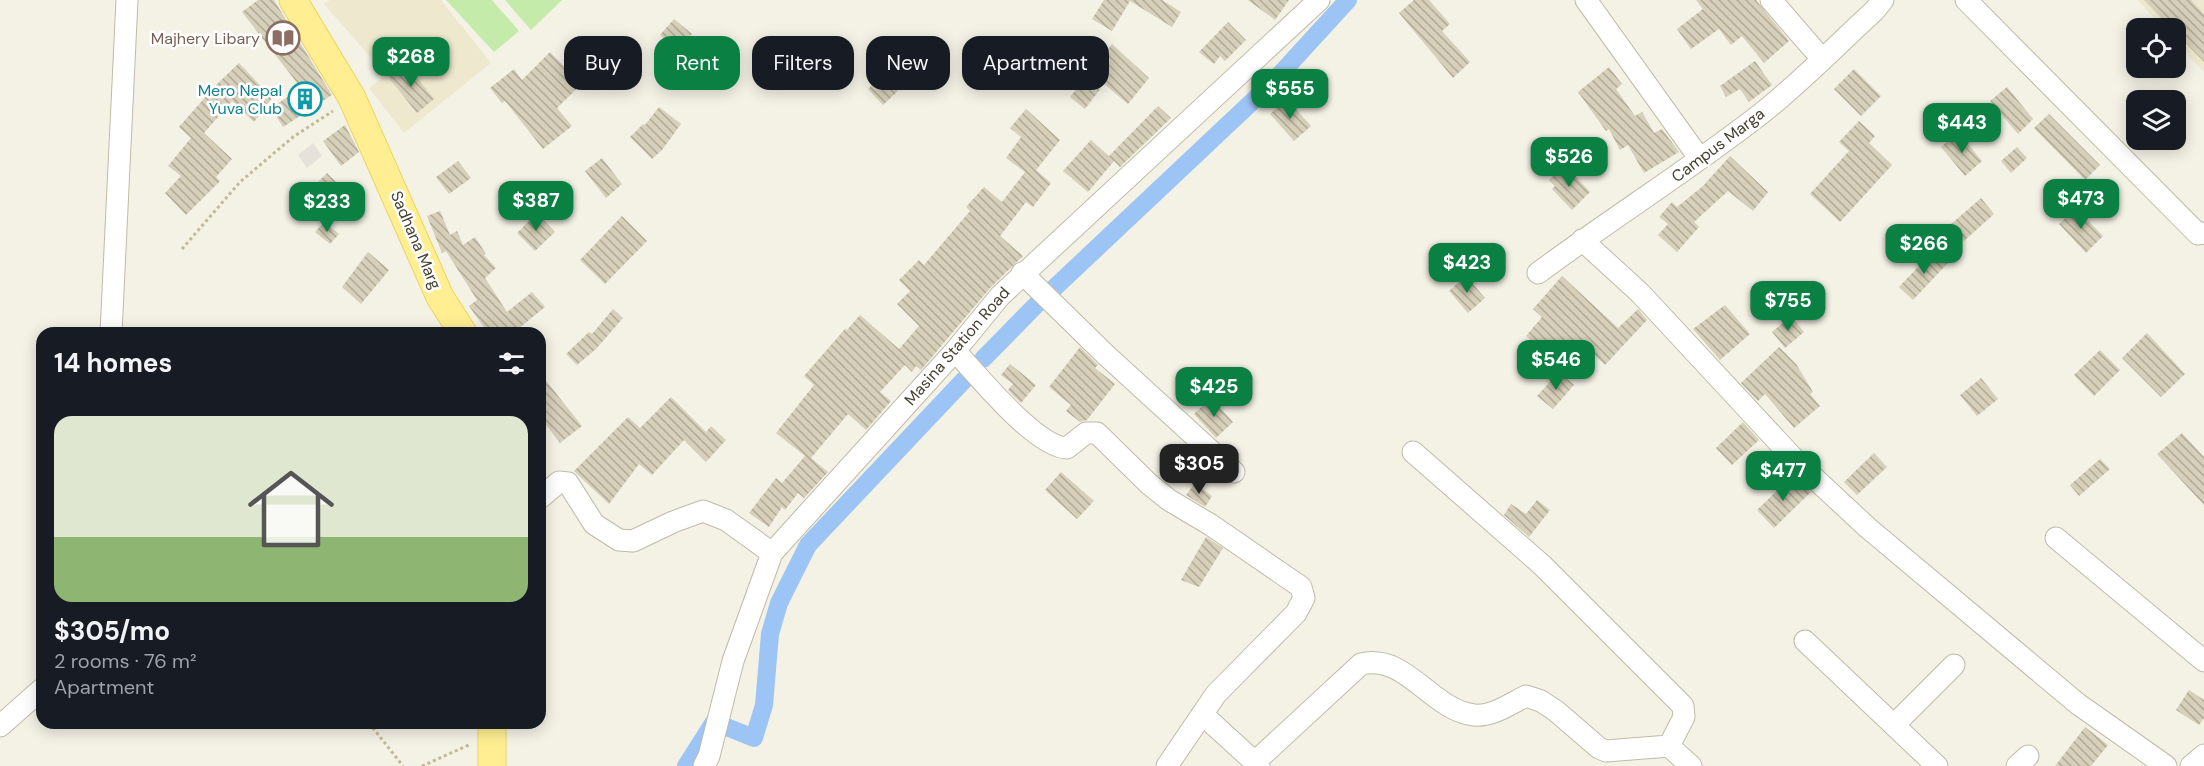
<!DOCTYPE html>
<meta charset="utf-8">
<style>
body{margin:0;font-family:"DM Sans",sans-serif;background:#20242c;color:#f1f3f6;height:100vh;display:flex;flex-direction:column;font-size:22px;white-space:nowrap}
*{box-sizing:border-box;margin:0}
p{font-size:20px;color:#9ea1a6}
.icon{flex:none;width:33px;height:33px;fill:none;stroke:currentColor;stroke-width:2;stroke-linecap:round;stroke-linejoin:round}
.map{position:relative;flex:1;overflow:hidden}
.side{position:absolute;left:36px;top:327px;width:510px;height:402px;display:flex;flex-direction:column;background:#171b24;border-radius:18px;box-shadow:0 3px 15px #0003}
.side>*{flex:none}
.banner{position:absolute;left:564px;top:36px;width:570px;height:54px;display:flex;gap:12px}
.tools{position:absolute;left:2126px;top:18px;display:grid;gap:12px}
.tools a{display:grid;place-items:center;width:60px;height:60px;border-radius:12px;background:#171b24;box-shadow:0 3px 15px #0003;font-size:30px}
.price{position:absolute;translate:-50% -51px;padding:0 14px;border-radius:12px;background:#0b8043;color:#fff;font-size:20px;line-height:39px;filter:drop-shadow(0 2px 3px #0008)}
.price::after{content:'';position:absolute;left:50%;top:36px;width:18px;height:14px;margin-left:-9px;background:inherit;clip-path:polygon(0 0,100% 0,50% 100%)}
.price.active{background:#222;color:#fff}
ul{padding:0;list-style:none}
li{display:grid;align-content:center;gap:12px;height:318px;padding:0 18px}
li span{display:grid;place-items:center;height:186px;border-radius:18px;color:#555}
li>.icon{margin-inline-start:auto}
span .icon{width:108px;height:108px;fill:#fffc;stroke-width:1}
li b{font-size:26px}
h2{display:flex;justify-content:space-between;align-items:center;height:72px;padding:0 18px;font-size:26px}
.pill{padding:0 21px;border-radius:18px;background:#171b24;box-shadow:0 3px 15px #0003;font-size:21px;line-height:54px}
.pill.active{background:#0b8043;color:#fff}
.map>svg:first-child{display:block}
</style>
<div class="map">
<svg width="2204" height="766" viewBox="0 0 2204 766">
<defs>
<pattern id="building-back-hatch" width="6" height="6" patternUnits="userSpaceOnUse" patternTransform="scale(1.5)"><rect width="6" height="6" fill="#d6cfb9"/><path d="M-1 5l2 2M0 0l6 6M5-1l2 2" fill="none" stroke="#afaa97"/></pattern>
</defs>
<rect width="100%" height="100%" fill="#f4f1e5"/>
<!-- industrial -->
<path fill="#e6e2da" d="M313,143L322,156L307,168L298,155Z"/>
<!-- education -->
<path fill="#eee9ce" d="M330,0H441L491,63L404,133L369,88L386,75L324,4Z
M2137,0H2204V72L2175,41V28H2164Z"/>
<!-- pitch -->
<path fill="#c5ebaa" d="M446,0H492L519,31L494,52Z
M505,0H562L531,30Z"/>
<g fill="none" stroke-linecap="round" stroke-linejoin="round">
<!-- canal -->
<path stroke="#9cc4f5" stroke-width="18" d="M1050,292L1273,82L1348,0
M983,359L1041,300
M686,766L714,722L754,738L764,705L770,634L779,603L808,545L964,380"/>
</g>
<!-- building -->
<path fill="url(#building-back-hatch)" d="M258,0H274L332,95L283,127L271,108L301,88L242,12Z
M1104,0H1162L1181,12L1172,27L1130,1L1112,31L1092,19Z
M1248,0H1289L1275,20Z
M1414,0H1429L1450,24L1442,31L1470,62L1453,78L1399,13Z
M1696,0H1756L1789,41L1764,63L1742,36L1731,45L1719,29L1691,49L1677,29L1703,9Z
M2144,0H2191L2204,14V62L2175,32V28H2171Z
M674,19L692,34L677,51L660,35Z
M1228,22L1246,40L1225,61L1220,56L1214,64L1199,52Z
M1112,44L1149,78L1128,104L1104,84L1085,109L1070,97Z
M550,52L565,67L577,56L593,73L557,108L572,126L543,149L505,101L502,103L490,88L514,69L522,80Z
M1755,61L1772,85L1749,102L1740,89L1726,97L1720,86Z
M239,63L272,98L254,122L232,101L204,133L232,159L216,177L220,181L186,215L165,193L181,176L168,166L191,138L179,127L216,85Z
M405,63L434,99L417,113L388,77Z
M1609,67L1622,84L1616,89L1635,116L1642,112L1654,133L1662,129L1679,152L1644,173L1628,145L1620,150L1609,129L1606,131L1578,92Z
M1854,69L1881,96L1861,116L1834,89Z
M883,75L898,91L883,105L868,89Z
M2007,87L2033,119L2018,134L1990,101Z
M1287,99L1311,126L1294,141L1270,114Z
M1158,106L1171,118L1120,167L1114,161L1088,192L1063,171L1091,140L1109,156Z
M659,107L681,124L662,150L652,159L630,137L643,124L645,125Z
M1026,109L1060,140L1036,170L1051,183L1033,207L1026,202L1000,236L1023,256L990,288L921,370L916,366L912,372L905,365L880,392L891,401L866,430L848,414L811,458L828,472L804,498L798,493L785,510L782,507L769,527L749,513L776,478L782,483L805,456L776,433L814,385L804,376L845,329L847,330L860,315L899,349L919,326L897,304L910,291L899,280L919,260L924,265L970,211L966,207L984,187L1002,202L1025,172L1006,158L1021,137L1010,128Z
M2049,114L2100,165L2085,180L2034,128Z
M1859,121L1875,136L1869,143L1892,165L1840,222L1810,194L1849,151L1839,142Z
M345,125L359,152L341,166L323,141Z
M1958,132L1982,161L1965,176L1941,147Z
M2017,147L2027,158L2011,173L2001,161Z
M1730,156L1768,192L1753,211L1728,191L1694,222L1699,227L1677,252L1658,235L1668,224L1659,217L1672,202L1677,207L1703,186Z
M602,158L622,184L606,198L585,171Z
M458,161L471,178L449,194L436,177Z
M1565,165L1590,192L1572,210L1552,189L1555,186L1549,180Z
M327,173L337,183L317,203L307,193Z
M1981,198L1994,214L1964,241L1950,225Z
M2076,208L2103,236L2086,253L2059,224Z
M440,211L450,235L457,231L463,245L475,237L486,254L484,255L496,268L485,278L507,312L532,292L545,307L513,333H488L469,306L477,300L446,251L442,253L427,216Z
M537,213L555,232L535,251L517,233Z
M622,216L647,241L605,284L580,260Z
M324,222L339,234L330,244L315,232Z
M1934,250L1948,263L1913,300L1899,287Z
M368,252L389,270L361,304L342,287Z
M1466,276L1485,298L1468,313L1449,291Z
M1562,276L1618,328L1638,309L1647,320L1605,365L1579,340L1558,364L1526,336L1542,317L1533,309Z
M1725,305L1750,334L1720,360L1693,329Z
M613,309L623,318L596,349L577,365L566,354L589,332L592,334Z
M1791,316L1804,332L1785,348L1772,332Z
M2147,333L2185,374L2161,397L2122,358Z
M1080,347L1098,365L1095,368L1115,384L1087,420L1080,422L1066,411L1071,405L1049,387Z
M1779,347L1796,364L1813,392L1810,394L1820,406L1794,428L1765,394L1758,401L1741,383Z
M2100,350L2120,370L2094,396L2074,375Z
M1010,364L1036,385L1021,403L1008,390L1013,384L1001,375Z
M1559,372L1574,385L1553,409L1537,396Z
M540,373L582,426L560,443L540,417Z
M1981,378L1998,399L1977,416L1960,395Z
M671,397L706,432L711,426L726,440L706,462L684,440L652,475L639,464L609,504L574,471L628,417L640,428Z
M1211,398L1233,422L1216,438L1194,414Z
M1743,422L1759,440L1732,465L1716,448Z
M2182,433L2204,457V505L2157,454Z
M1874,453L1887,467L1857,495L1844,482Z
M2100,459L2110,469L2079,496L2070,485Z
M1061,472L1094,501L1077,519L1045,490Z
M1789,479L1795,486L1799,481L1811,492L1774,528L1757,510Z
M1195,483L1212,496L1205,507L1186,495Z
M1537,500L1550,510L1529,537L1504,515L1511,504L1526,514Z
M1206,537L1223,548L1199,587L1181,580Z
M2189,690L2204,700V718L2199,725L2176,710Z
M2085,727L2108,745L2091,766H2055Z"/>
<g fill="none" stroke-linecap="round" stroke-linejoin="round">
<!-- minor casing -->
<g stroke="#c0bba7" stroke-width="23">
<path id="minor" d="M1586,0L1700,159
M1771,0L1822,59
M1966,0L2198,234L2204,233
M1582,240L1640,293L1797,462L1868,528L2078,704L2166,766
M1022,273L1106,355L1234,472
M1538,273C1612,218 1689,170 1762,113C1801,82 1837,45 1874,11L1883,0
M111,333L127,0
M955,351C977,374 1035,447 1067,448L1086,433H1097L1149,484L1169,500L1211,525L1301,587L1304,598L1296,613L1216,694L1167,766
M1413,452L1542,565L1683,706L1684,717L1669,746
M540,498L559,482L568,483L594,524L619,540L633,541L673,522L703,511L726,520L772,553
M2056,538L2204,661
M1805,641L1937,766
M1202,714L1259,766
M1894,725L1954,665
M0,726L42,689
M1255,762L1361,664C1406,653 1431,710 1474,715C1492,717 1510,704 1526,696L1541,701L1556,711L1599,748L1606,751L1669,746L1691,766
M704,766L709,756L733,661L772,553L955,351L1000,296L1319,0
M2017,766L2028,756
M2191,766L2204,755"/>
</g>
<!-- major casing -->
<g stroke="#ecd55a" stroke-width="29">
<path id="major" d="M293,0L352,98L440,297L463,333
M492,766V723"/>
</g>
<!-- path -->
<path stroke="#c3b997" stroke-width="3" stroke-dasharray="3 3" stroke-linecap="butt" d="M182,249L240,182L293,137L333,111
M369,723L403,766
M422,766L471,744"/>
<!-- minor -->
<use href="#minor" stroke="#fff" stroke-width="21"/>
<!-- major -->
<use href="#major" stroke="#ffef92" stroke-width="27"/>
</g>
<!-- icons -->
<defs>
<g id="library-ring" transform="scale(1.725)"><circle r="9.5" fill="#fff" stroke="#8d6e63" stroke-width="1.5"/><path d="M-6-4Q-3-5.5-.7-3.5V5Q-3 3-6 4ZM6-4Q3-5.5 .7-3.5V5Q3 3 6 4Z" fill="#8d6e63"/></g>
<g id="building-ring" transform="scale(1.725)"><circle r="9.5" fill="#fff" stroke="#0f9aa8" stroke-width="1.5"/><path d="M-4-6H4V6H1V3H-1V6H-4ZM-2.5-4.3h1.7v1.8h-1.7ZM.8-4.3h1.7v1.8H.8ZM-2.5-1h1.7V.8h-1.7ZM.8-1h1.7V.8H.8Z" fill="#0f9aa8"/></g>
</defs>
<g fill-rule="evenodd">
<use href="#library-ring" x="283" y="38"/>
<use href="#building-ring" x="305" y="99"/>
</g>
<g text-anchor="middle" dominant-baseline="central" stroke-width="5" stroke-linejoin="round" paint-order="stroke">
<!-- education labels -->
<g font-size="16" fill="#785e54" stroke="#fff" text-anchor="end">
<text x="260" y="38">Majhery Libary</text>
</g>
<!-- culture labels -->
<g font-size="16" fill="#0d838f" stroke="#fff" text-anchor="end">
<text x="282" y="90">Mero Nepal<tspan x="282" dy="18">Yuva Club</tspan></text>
</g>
<!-- street labels -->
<g font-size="16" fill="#474234" stroke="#fff">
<text transform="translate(1718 145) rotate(-37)">Campus Marga</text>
<text transform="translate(416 240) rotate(67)">Sadhana Marg</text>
<text transform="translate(957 346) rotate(-49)">Masina Station Road</text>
</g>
</g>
</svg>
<div class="tools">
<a><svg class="icon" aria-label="locate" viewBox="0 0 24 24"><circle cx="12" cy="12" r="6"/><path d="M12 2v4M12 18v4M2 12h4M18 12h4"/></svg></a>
<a><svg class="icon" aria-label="layers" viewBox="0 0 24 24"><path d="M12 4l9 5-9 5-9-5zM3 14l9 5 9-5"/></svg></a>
</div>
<b class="price" style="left:411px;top:88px">$268</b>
<b class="price" style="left:1290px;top:120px">$555</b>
<b class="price" style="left:1962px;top:154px">$443</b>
<b class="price" style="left:1569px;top:188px">$526</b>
<b class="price" style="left:2081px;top:230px">$473</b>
<b class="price" style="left:536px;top:232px">$387</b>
<b class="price" style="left:327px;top:233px">$233</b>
<b class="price" style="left:1924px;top:275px">$266</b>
<b class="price" style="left:1467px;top:294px">$423</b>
<b class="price" style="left:1788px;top:332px">$755</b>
<b class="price" style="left:1556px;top:391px">$546</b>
<b class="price" style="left:1214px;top:418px">$425</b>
<b class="price active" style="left:1199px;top:495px">$305</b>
<b class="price" style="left:1783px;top:502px">$477</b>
<div class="banner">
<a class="pill">Buy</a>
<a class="pill active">Rent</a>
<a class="pill">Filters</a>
<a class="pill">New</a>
<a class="pill">Apartment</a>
</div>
<section class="side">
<h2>14 homes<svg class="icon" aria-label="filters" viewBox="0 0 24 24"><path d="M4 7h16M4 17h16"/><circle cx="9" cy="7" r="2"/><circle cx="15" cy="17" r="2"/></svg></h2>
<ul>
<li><span style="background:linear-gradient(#dfe7d0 65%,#8fb573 0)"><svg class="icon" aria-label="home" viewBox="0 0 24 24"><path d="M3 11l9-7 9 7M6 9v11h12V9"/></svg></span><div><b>$305/mo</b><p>2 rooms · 76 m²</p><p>Apartment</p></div></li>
</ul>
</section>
</div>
